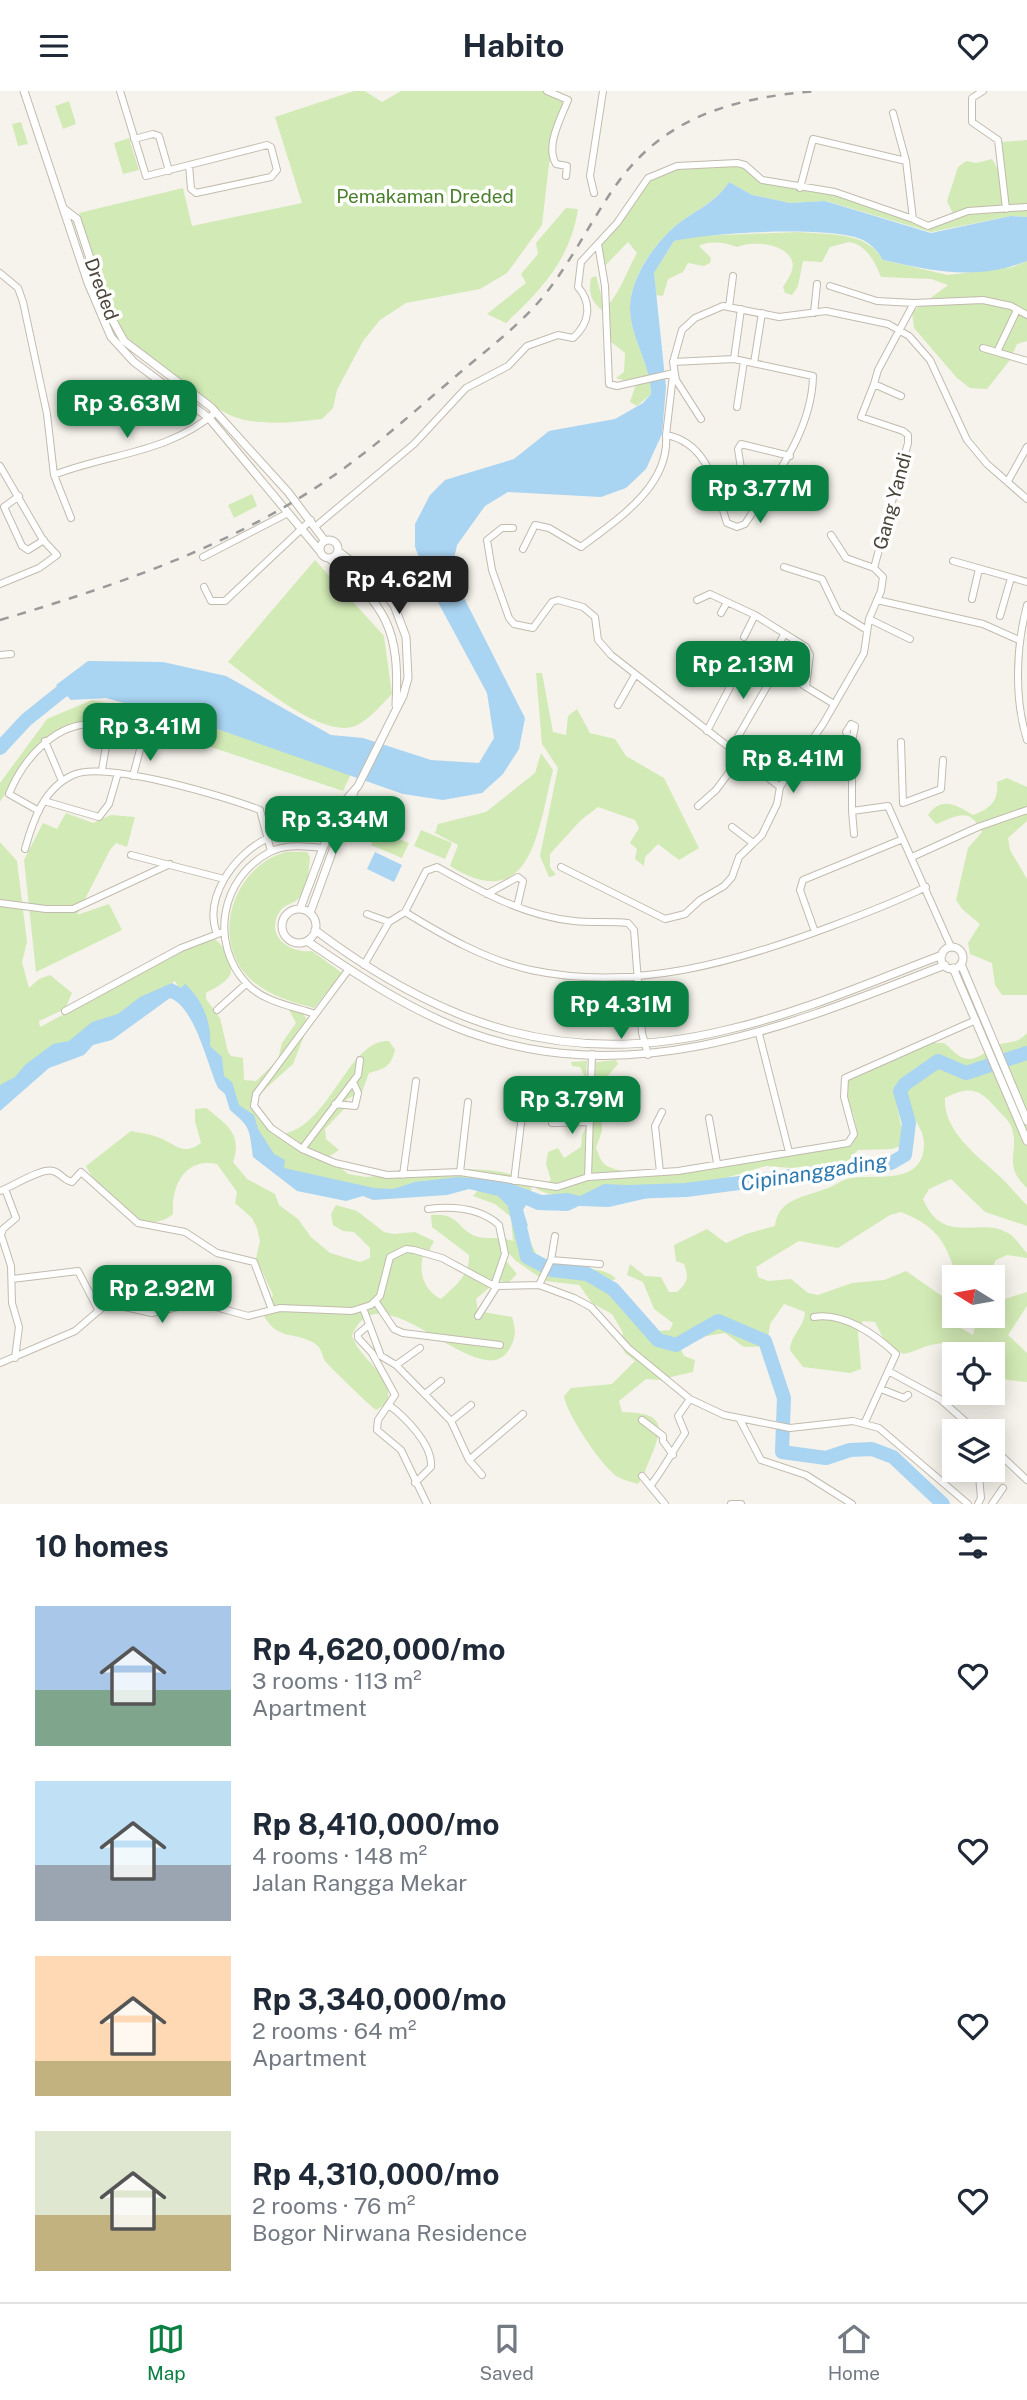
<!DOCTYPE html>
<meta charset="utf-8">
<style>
body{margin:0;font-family:"Public Sans",sans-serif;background:#f6f6f7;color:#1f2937;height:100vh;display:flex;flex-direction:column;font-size:26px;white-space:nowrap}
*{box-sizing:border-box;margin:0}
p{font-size:23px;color:#747a83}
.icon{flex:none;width:38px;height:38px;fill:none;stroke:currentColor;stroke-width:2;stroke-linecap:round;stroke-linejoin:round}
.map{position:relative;height:1413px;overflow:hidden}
.sheet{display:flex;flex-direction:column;background:#fff;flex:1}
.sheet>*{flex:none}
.needle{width:46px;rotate:281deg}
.controls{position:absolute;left:942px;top:1174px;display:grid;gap:14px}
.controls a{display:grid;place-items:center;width:63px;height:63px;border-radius:0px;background:#fff;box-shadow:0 4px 18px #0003;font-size:35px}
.price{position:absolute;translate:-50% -60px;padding:0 16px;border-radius:14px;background:#0b8043;color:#fff;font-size:23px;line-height:46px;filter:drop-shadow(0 2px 4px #0008)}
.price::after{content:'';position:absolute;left:50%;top:42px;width:21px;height:16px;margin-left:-10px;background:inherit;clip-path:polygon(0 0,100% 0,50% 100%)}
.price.active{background:#222;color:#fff}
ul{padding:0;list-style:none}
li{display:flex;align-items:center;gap:21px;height:175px;padding:0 35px}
li span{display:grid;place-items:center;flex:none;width:196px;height:140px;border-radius:0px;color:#555}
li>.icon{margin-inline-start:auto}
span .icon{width:84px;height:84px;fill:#fffc;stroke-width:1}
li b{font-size:30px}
h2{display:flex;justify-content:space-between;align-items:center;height:84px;padding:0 35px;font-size:30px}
header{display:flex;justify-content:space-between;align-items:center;height:91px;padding:0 35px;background:#fff;font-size:32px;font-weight:700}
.dock{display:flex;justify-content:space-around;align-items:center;height:98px;border-top:2px solid #e0e1e3;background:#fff;font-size:19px;color:#747a83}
.dock a{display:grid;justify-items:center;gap:4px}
.dock .active{color:#0b8043}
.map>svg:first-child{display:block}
</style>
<header><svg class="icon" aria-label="menu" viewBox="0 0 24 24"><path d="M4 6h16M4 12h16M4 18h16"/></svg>Habito<svg class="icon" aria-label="heart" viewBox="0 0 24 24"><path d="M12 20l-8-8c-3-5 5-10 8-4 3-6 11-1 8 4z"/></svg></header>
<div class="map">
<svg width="1027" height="1413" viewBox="0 0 1027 1413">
<rect width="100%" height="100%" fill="#f6f3ec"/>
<!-- green -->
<path fill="#d2eab5" d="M354,0H365L382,11L401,0H553L570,8L549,73L542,134L507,182L480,198L406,212L380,229L363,250L337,299L333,317L322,328C294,331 259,336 232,325C206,314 126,253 113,229C98,199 89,155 79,122L183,97L192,135L302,112L275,26Z
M69,10L76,33L63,38L55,15Z
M21,31L28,53L18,55L12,33Z
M129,47L139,79L123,83L114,52Z
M1027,49V126L1011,125L931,141L826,110L790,112L752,104L729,91C716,111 697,118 679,132C655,151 629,187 630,219C631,248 651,274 651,303L637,315L630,311L636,293L616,287L624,281L625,262L610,250L606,223C592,211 588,206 591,187L596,185L602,207L608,214C621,200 627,179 637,162L628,151L603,177L598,153L648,87L669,76L737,72L762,89L835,101L921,134L954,125L947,110L958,76L966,70L976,72L992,68L1006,93L1002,51Z
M566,117L578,118C570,169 542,198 506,232L487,223L526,192L521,183L538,163L536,152Z
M799,141C829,144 867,140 883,169L948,184L1013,176L1027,170V250L1017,253L1010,269L987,298L970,297L957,287L914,237L912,221L948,194L931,188L881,186C875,171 867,154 849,151L830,156L822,171L803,170L798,195L792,204L785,202L783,196C788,188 795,179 792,170C785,151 751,150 737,156C726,152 711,149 699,155L711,167L710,172L704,175L688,172L683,181L668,188L663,205L656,204L654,182L674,150L696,145Z
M252,403L257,415L234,427L228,414Z
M315,469L384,545L392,603C382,613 368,630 355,635C321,648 256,591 228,571Z
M536,582H542L553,641L566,644L568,625L577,618L590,642L615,648L626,665L664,687L699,757L679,769L658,753L645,766L644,775L635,768L637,758L630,752L639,737L635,729L598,716L581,729L550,763V776L556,784L549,786L540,765L558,677L542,653Z
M92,609L188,628L351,683L343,700L214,657L134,638L82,631L40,651L0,711V692L47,628Z
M541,662L553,679C538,738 532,826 450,775L458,754L435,742L438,733L486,721L535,682Z
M1007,687L1027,696V730L1008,747L1010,759L1027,788V904H1002L995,894L992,872L970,863L968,852L980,833L962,818L956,809L968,757L982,741C970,715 957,725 936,733L928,724C942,705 956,714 973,724C990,718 999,710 997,691Z
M66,722L93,732L111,724L135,726L127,756L116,752L110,759L77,824L109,813L122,839L36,881L24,769L43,732L57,738Z
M377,739L409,752L402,767L371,754Z
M421,739L452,752L445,768L414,755Z
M0,751L17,770L27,851L22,871L29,897L39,888L50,884L72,902L65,918L39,930L40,936L156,874C175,867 194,847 214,848C223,852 234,874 230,884C227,891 213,898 206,902V908L220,927L228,961L231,965L243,967L244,989L256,990L278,969L282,952L296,932L288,917L301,919L309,932L293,973L255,1007L263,1027L283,1043C331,1034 348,948 389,950L395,959C391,976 384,978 369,982L362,1001L347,1008L344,1018L325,1038L326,1048L339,1059L330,1065L331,1068L348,1083L366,1086C399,1083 519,1064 532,1099L521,1101L476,1093L387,1102L284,1080L240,1019L175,890L0,1002Z
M286,761H307L310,766C309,778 308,798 298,808C293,813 285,813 280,820C264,845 290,863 312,860L342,882L314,917C288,910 260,902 243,880C212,839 237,774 286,761Z
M1027,942V1097C1001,1073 1021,1061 1011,1035C1008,1028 1002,1024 997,1018C980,998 970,994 945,1007C943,1039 975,1063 996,1082C1007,1091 1016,1104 1027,1114V1135L985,1121L951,1088L929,1098L923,1108C943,1156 980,1125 1008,1142C1015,1146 1021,1156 1027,1162V1167L1007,1164L996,1169C987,1188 976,1186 957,1186C945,1150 938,1136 901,1121L890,1124L838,1157L799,1150L756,1176L758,1186L768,1190L791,1188L808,1202L818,1204L852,1192L884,1189L906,1180L942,1205L945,1228L973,1244L977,1225H992V1212L1027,1201V1215L1008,1244L1027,1262V1291L1007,1289L992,1276V1264C974,1263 955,1250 936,1253C925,1254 915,1261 903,1263L885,1251L875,1231L863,1230L858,1242L861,1278L850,1282L803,1276L790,1259C791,1243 804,1237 805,1221L784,1213L770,1233L767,1255L744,1256L725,1242L689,1248L679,1254L684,1265L695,1269L693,1281L658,1289L646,1288L619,1310L622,1321C664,1322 665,1333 650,1368C646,1377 644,1385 638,1393C632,1391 623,1389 618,1386C602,1376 566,1322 564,1305L571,1297L612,1293L635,1270L625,1262L620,1252L623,1242L612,1223L592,1212L579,1194L545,1190L516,1170L502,1155L503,1166L517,1183L508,1192L498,1189L476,1208L478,1220L512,1226C516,1238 516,1246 510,1257C482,1310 379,1171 352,1245C363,1274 395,1282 387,1313L376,1319C370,1315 330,1276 325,1270C321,1263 323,1258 314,1252C294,1240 278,1250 264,1225L273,1204L256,1167L260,1150L257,1137L252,1127L235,1112L237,1101L217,1073C185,1066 171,1095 173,1123C163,1132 151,1132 138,1130C124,1114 93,1093 86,1075L131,1040C141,1042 150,1043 160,1047C177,1054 183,1065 201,1052L195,1030V1018L206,1017C226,1033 243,1043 233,1071L247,1088L275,1103L279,1114L298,1128L311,1146L330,1162L360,1171L370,1167V1157L354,1141L343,1140L333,1134L331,1123L336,1114L357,1120L384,1141L394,1143L415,1141L434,1150L429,1160L424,1162C418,1180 423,1199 441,1208C455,1195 470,1184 469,1164L432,1136L431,1124C460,1122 456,1137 475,1145C485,1149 500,1145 513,1150L511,1126L495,1113L473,1105L479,1098C535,1109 523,1164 548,1174C569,1183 601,1171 616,1188L601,1192L605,1199L612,1201L619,1212L635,1214L640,1220L641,1229L659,1240L670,1239L673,1232L654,1218L643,1191L627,1184L630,1173L645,1185L661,1186L669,1201H677C688,1191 689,1187 684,1173L676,1170L674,1154L707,1138L726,1152L746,1143L775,1135C778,1107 806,1106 828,1097C834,1095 840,1090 847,1088C871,1081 924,1098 924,1052C924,1036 908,1024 908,1007H900L897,1015L904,1048L900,1055L892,1058L858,1059L847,1071L791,1077L766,1075L686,1099C675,1100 664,1094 654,1095C612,1097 578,1117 536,1098L551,1089L546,1073L548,1061L558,1057L564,1067L581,1056L582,1044L589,1030L581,1004L586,988L580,976L572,975L571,971L587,970L586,984L591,991L595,990L596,971L616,969L618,973L599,995L602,1040L596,1057C599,1063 600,1071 607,1075C644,1095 799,1061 846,1054L855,1049C862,1027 841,1010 848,989L931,952H944C950,956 956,964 961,966C976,973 986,959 997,954C1010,950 1017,953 1027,942Z"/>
<!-- water -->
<path fill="#a9d4f2" d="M729,91L752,104L790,112L825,110L931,142L1011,125L1027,126V170C977,190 933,180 883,169C876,157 868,150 855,146C816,136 713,141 674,150L654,182L666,296L662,343L646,378L626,397L601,406L508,401L485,415L457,454L454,468L458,495L525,627L519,658L503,683L482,702L443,709L403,703L220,639L106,607L71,609L56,594L88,570L163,571L226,585L331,644L363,647L431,669L479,672L494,647L487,602L433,502L415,456V433L430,404L445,389L514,368L549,340L615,328L643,312L651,303C651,274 631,248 630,219C629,188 655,151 679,132C698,118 716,111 729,91Z
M375,761L402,774L394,791L367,778Z
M172,892L181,897L185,893C203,909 212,933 210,955L222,966L224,985L232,991L239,1014L254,1024L258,1038L274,1063L285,1069L284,1077L374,1097L393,1098L415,1091L458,1086L504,1090L542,1104L568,1102L580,1105L604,1093L646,1095L648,1107L609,1116L579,1115L568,1120L537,1119L526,1114L523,1119L528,1135L521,1137L514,1121L498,1105L469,1098L447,1104L373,1109L363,1105L346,1110L297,1100L253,1066C249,1037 251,1037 230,1019L225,1003L218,997C207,973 195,916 170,907L112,949L93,954L84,964L49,977L0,1020V994L15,986L25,974L53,953L69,950L92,931L118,923L140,906Z"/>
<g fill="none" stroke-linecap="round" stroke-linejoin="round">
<!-- river -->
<path stroke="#a9d4f2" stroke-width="14" d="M0,657L26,629L71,593L78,592
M628,1101L686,1099L891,1072L905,1064L909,1032L900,1000L905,993L938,970L966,982L1027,962
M515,1115L527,1166L552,1179L587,1183L613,1198L658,1249L676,1254L718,1230L765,1250L784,1307L782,1361L826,1367L850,1359L872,1358L893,1366L943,1413"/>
<!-- minor casing -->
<g stroke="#c2bbae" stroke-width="8">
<path id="minor" d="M120,0L146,85L267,54L271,56L277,79L271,86L196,102L191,98L189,74
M547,0L568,9C561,27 545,55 556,73L567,75L566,85
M983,0L972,7V31L998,49L1006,118
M893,22L906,70L913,128
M134,48L153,43L159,45L169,80
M800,97L813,48L906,70
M594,102L590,85L603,0
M598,153L605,195L609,293L617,295L674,282
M0,182L18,197L23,211L47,323L54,384L71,427
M830,195L877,210L914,212
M729,216L733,185
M814,222L817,193
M983,257L1027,270
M997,261L1017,219
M734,268L741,218
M754,272L762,222
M874,293L861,326L903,340L908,344V352L874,477
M901,305L874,293L878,279L914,212L983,209L1011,215L1027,224
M737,316L744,270
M701,328L676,289L673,271L682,239L695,227L723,215L779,226L826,220L888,233L909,245L930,269L967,349L987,373L1027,408
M666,344L673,284
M0,375L43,449L57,464L39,477L0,493
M54,384C110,362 167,363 216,321
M1008,390L1027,356
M19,405L4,416L22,455L28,459L44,449
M721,412L743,390L738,358L741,353L790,365
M316,435L414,353L466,297L508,275L527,255L558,244L573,247C590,232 592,212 578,196L581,171L617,132L648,87L677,75L737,72L745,74L762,89L835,101L913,128L928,135L968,120L1027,116
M513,437H502L487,449L492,479L509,527L514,533L533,537L552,511L558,509L583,516L595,526L598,549L611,564L780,696
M523,458L535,434L549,437L581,456C618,428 670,395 666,344C709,352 715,396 727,432L737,436L745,433C773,389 812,341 813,285L734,268L673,271
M203,466L288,422
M953,470L1027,491
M784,476L822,488L838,521L867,539
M204,496L211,510H225L311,429
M972,508L979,478
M697,509L710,503L755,524L806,556L810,564L806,596L834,613
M877,509L983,533L1019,549
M1027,514C1016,556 1014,607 1027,649
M721,522L726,513
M1000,525L1011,487
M869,528L910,548
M744,546L755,524
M777,556L784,544
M0,564L11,563
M618,614L635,584
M707,640L751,556L806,596
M45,650L62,690
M852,651L846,641L851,633L855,635L852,651V720L888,715L951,856
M901,651L903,712L941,698L943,669
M732,656L777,578
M133,685L142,651
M44,710L99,726L109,713L118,682
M698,715L716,699L742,664
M39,720L9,703C24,666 61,624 105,635L108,643L102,679
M852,720L854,743
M732,736L753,752
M25,758C33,729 44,697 73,684C105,669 226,706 260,719L271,760
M131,764L224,788
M912,766L978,736L1027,719
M561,776L665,828L685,823L700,809L724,795L732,786L739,766L762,744L777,713L780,696L823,633L864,562L869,528L881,500L883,486L874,477L846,467L831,444
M487,803L518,786L523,790L517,816
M0,812L46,818H73L170,773
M405,821C444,845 486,869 531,879C634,901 736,871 832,835C864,823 896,811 926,796
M367,823L389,831L405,821L426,780L437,776C480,800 524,825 574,830C592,832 610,830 628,832L634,839L642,942L648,964
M815,841L800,799L803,789L903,748
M217,843C203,807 234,764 266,748
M364,874L389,831
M349,878L256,1003L254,1015L271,1037L302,1058L335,1072L387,1084L460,1081L557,1096L588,1086L678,1080L848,1052L854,1043L844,1006L845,987L976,929
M217,919L246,893
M65,920L181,857L223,841
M315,923C292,915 264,911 247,893C209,853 220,787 270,761C285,753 306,755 323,757
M759,943L789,1061
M335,1013L355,1015L358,1002L353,991
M709,1027L717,1072
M552,1032L590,1031
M302,1058L358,984L360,969
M460,1081L468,1011
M660,1081L655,1035L662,1021
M403,1084L416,990
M588,1086L592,963
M514,1090L522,1024
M5,1098L16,1127L3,1138L1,1144L11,1175L12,1212L19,1236L15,1267
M0,1100C12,1096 42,1076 53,1080C61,1082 63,1089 72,1091L81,1081L138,1132L185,1141L217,1162L254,1171L272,1219
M428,1118C453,1115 480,1117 499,1134L505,1163L494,1195
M551,1169L555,1145
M12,1188L78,1180L99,1220
M539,1194L551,1169L600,1173
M376,1211L394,1238L403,1242L500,1254
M363,1217L381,1265L396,1274L451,1330L469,1369L482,1384
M478,1225L497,1195
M814,1226C844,1221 876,1244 896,1263L865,1331
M369,1234L358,1243V1247L372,1262L395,1304L378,1329L377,1339L401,1359L427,1413
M0,1272L75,1240L103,1216L111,1213L152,1222L198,1211L248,1225L280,1217L352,1220L371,1214L380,1205L390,1166L406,1158L414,1159L442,1167L494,1195L539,1194L574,1207L591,1216L628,1257L690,1308L724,1324L790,1337L853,1330L879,1337L968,1413
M396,1274L420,1257
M890,1281L940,1308L976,1340
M881,1298L904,1307L908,1304
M425,1303L441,1290
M389,1314C406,1327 433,1354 431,1376L415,1392
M642,1329L663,1345V1350L673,1364
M740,1329L761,1369L806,1384L852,1413
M451,1330L471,1314
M992,1356L1027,1389
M469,1369L523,1323
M642,1385L665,1413
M651,1394C665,1376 673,1359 685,1342L678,1325L690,1308
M731,1413H741
M978,1413L981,1407L979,1385
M992,1413L1003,1397"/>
</g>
<!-- tertiary casing -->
<g stroke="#c2bbae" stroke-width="9">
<path id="tertiary" d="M24,0L88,192L111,246L134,271L209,327L319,459
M64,118L77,128L107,219L124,250L211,316L288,401L325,450
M320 458a9 9 0 1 1 18 0a9 9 0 1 1-18 0Z
M330,468C387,515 400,539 396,614
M300,818L323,757L345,710L358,695L403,605L408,587L406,546L394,514L368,483L338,460
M282 835a17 17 0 1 1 34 0a17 17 0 1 1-34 0Z
M310,822L354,701
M315,839C444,936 567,978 726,939C800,922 871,891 942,864
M307,850C357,884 411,920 468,941C634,1001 791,934 945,874
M941 867a11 11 0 1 1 22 0a11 11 0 1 1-22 0Z
M961,873L1027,1030
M953,877L1027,1050"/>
</g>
<!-- minor -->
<use href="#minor" stroke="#fff" stroke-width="6"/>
<!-- tertiary -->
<use href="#tertiary" stroke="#fff" stroke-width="7"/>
<!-- rail -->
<path stroke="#9a9a9a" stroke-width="2.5" stroke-dasharray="9 9" stroke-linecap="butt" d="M0,529C128,491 253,448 359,366C392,341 424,312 456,285C483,262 511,241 535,215C566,181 586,138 612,100C661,26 732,7 816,0"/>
</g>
<g text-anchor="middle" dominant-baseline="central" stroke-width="7" stroke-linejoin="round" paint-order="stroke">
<!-- park labels -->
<g font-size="19" fill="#4a7f2a" stroke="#fff">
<text x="425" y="105">Pemakaman Dreded</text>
</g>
<!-- street labels -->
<g font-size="19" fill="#4b4439" stroke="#fff">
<text transform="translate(102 198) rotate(70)">Dreded</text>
<text transform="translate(892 410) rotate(-75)">Gang Yandi</text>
</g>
<!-- water labels -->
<g font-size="21" font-style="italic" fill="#2e7ab2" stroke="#fff">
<text transform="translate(814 1081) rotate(-9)">Cipinanggading</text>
</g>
</g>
</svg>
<div class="controls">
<a><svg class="needle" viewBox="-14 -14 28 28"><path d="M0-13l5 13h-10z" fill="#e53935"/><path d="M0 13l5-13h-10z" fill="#747a83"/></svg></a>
<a><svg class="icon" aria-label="locate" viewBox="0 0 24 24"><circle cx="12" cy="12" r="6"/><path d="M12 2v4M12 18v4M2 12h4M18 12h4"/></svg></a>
<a><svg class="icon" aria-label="layers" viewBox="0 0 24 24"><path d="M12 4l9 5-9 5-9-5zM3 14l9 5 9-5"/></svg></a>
</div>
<b class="price" style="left:127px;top:349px">Rp 3.63M</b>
<b class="price" style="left:760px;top:434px">Rp 3.77M</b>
<b class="price active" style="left:399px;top:525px">Rp 4.62M</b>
<b class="price" style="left:743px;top:610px">Rp 2.13M</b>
<b class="price" style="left:150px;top:672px">Rp 3.41M</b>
<b class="price" style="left:793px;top:704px">Rp 8.41M</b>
<b class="price" style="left:335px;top:765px">Rp 3.34M</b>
<b class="price" style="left:621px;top:950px">Rp 4.31M</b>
<b class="price" style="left:572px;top:1045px">Rp 3.79M</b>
<b class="price" style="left:162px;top:1234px">Rp 2.92M</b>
</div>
<section class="sheet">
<h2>10 homes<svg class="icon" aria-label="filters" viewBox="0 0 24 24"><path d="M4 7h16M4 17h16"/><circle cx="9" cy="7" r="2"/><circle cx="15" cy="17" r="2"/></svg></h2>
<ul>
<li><span style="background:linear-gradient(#a9c7e8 60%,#7fa58c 0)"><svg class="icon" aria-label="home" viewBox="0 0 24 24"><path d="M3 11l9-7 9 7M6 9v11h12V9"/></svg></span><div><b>Rp 4,620,000/mo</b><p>3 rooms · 113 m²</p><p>Apartment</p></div><svg class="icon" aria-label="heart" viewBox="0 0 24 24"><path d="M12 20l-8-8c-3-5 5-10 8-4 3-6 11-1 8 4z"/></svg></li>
<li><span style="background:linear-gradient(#bfe0f5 60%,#9aa5b1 0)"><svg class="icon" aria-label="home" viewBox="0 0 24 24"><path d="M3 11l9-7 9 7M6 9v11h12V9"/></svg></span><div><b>Rp 8,410,000/mo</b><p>4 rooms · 148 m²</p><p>Jalan Rangga Mekar</p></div><svg class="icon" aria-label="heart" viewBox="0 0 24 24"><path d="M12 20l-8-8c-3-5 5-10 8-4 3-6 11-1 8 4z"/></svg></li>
<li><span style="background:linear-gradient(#ffd9b3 75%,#c2b280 0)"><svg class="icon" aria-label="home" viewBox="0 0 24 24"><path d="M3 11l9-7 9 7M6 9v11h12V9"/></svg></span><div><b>Rp 3,340,000/mo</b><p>2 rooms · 64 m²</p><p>Apartment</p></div><svg class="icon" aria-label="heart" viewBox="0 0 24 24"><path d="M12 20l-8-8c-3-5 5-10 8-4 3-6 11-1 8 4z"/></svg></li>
<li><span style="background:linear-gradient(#dfe7d0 60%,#c2b280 0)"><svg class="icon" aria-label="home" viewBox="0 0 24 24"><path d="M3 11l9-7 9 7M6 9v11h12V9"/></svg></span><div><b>Rp 4,310,000/mo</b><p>2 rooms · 76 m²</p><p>Bogor Nirwana Residence</p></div><svg class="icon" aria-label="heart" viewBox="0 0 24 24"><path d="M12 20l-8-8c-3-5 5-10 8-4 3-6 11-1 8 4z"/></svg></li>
</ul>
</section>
<nav class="dock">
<a class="active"><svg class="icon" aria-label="map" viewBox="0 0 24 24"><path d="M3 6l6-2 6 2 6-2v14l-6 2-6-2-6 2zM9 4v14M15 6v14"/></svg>Map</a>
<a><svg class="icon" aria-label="saved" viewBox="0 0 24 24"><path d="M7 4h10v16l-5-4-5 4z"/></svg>Saved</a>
<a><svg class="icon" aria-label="home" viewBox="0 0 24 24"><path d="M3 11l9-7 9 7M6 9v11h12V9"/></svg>Home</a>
</nav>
